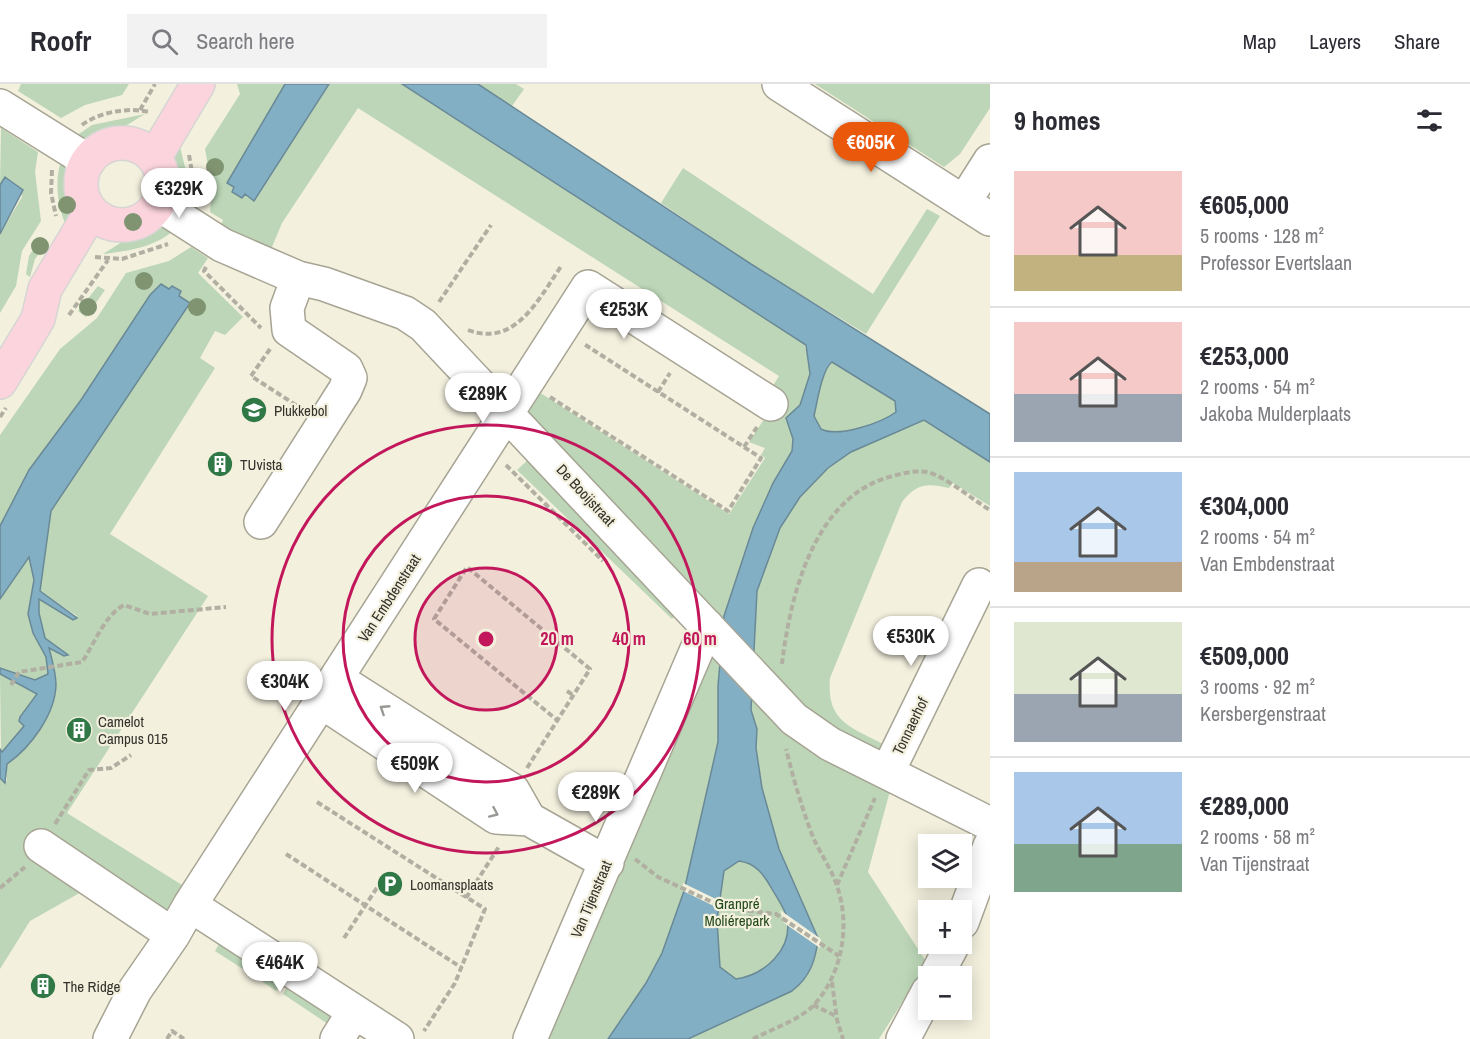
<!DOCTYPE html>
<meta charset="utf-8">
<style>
body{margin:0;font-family:"Archivo Narrow",sans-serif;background:#f2f2f3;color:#2b2b33;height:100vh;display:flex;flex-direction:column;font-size:22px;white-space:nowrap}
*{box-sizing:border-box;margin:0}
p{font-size:20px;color:#7c7c81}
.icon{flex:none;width:33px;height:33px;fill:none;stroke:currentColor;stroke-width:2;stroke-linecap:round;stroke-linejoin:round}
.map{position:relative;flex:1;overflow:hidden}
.drawer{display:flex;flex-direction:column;background:#fff;width:480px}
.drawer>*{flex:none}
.fabs{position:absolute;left:918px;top:750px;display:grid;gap:12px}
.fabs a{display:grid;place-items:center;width:54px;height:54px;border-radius:0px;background:#fff;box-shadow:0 3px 15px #0003;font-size:30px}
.price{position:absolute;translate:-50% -51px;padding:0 14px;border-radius:21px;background:#fff;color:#222;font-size:20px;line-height:39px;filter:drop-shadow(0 2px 3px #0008)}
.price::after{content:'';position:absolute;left:50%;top:36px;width:18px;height:14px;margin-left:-9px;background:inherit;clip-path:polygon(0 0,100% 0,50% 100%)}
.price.on{background:#ea580c;color:#fff}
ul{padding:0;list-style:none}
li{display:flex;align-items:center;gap:18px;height:150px;padding:0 24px}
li+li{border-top:2px solid #e1e1e2}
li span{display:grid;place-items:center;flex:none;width:168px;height:120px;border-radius:0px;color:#555}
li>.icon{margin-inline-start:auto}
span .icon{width:72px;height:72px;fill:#fffc;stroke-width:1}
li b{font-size:26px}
h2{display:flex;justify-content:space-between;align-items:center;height:72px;padding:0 24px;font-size:26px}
header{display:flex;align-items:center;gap:36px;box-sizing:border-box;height:84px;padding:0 30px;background:#fff;border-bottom:2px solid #e1e1e2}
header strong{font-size:28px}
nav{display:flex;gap:33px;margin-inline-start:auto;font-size:21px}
.search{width:420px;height:54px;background:#f2f2f3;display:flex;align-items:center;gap:15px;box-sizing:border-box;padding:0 21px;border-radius:0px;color:#7c7c81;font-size:22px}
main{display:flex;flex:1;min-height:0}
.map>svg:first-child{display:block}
</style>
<header>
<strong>Roofr</strong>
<div class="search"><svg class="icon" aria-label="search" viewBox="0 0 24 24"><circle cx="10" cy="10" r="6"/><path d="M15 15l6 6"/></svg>Search here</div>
<nav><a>Map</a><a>Layers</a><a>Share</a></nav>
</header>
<main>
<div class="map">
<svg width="990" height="955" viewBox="0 0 990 955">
<rect width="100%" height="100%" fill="#f3f0de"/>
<!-- green -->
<path fill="#bcd6b7" d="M21,0H129L122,11L85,21L61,34L18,7Z
M237,0H285L227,99L235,103L232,108L242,114L245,110L254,117L329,0H402L806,261L805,264L825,287L832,278L895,317L896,329L893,331L910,343L924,336L990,378V422L953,399L949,404C928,399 916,399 902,418L830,594C826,639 852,643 887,662L890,707L868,788L927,879L879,955H539L705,564L526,328L539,308L729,430L765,374L761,371L765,364L749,358L778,314L769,308L779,292L358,24L282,139L269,170L219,145L223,136L210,128L212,104L205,65L240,10Z
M478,0H516L524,5L512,22Z
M815,0H990V24L960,70L944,83Z
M145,30C123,43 100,61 73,54L92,41Z
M1,44L38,68L35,88L41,137L22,167L16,202L0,229V150L22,113L20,103L6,93L0,101Z
M177,50L190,104L188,122C168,105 175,73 177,50Z
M62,75L72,94L71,150C58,131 53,96 62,75Z
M683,84L873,210L927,125L940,132L866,250L751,180L661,119Z
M164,141L176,144C157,163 129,167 103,170L133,151Z
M39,156L46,160L35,175L30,193L26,190L29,172Z
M191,163L208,174L198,189L243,233L225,251L215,247L200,274L215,284L110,450L208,512L67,729L182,801L165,834L83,807L30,837L0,885V694L5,699L7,696L6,680C30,664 52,634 56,604C57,591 52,576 49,563L64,572L68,571L45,554L39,529V515L73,536L77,532L40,507L51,427L189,219L179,212L181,207L173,202L29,386L0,442V351L60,265L97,234L126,189L169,177Z
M98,202L105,206L86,233L78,227Z
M529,375L676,530L672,535L517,386Z
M29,473L34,496L28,530L33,549L46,573L48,590L35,596L0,584V515Z
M0,590L37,610L20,633L25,642L1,668Z
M223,853L252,872L243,885L215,867Z
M258,876L285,894L276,907L250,889Z
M291,897L337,926L328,940L283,910Z"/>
<!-- water -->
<path fill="#82afc4" stroke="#6a8996" stroke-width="1.5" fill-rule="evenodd" d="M285,0H329L254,117L245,110L242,114L232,108L234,103L227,99Z
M402,0H478L751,180L990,330V378L924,336L851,368L828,384L800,413L780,444L757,507L751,626L757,645L756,664L762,704L779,765L818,854C816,876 810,893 792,907L688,955H608L646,899L662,869L684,807L718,658V602L724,532L753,444L773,399L792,367L793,355L786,334L800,321L810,290L806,261ZM832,278L895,317L896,328C881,339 838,354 821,345L814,332C817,319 822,285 832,278ZM739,777C756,779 764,791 772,805C777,814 785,825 787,834C793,866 764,891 736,895L720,883L717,836L724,787Z
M5,93L23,106L0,150V101Z
M161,200L169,205L172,202L181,207L179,212L190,219L51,427L40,507L77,534L73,536L39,515V529L45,554L68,571L64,572L49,564C52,576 56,588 56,601C55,631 30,664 7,680L5,699L0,694V665L2,668L24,642L19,637L20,633L37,610L0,590V584L35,596L48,590L46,573L33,549L28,530L34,496L29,473L0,515V442L29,386L81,316L150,211Z"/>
<!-- pier -->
<path fill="#f3f0de" d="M683,799L722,818V826L681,806Z
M780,826L821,855L820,864L784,839Z"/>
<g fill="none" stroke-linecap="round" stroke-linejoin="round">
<!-- minor casing -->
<g stroke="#a7a494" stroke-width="36">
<path id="minor" d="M779,0L990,135
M0,22L88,77
M964,118L990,77
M158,120L222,161L298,194L324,200L405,229L423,241L794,635L830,660L990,740
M261,438L345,306L350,294L346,285L289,246L287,224L298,194
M337,595L513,707L529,735
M322,618L496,733L529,735L607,779
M888,687L979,501
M41,762L173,851
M190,821L397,955
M962,838L990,762
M936,892L953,860
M110,955L135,906L173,851L190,821L588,203L771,320
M337,955L354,928
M530,955L707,542
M903,955L928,908"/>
</g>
<!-- major casing -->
<g stroke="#d6d6d4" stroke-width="36">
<path id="major" d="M81 100a41 41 0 1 1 82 0a41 41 0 1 1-82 0Z
M154,74L198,0
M0,298L38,235L45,205L91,128"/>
</g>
<!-- path -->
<path stroke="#b1afa1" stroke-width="4" stroke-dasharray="6 3" stroke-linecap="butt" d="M140,26L155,0
M82,41C99,28 128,23 149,28
M189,71L196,111
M52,86L51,109L56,132
M95,173L122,175L168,160
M206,183L204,187L261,244
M439,218L491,141
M69,231L108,176
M468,246C516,264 539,214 562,181
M270,265L251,292L302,325
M658,308L670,289
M550,313L728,427L761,374L584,260
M0,333L6,324
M744,363L757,343
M506,381L603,477
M782,580C790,513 813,417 886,394C899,390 913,386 927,388C945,392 973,416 990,426
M11,601L19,588L82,578C95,559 104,532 124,521L150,530L226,523
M567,607L573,611
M527,684L590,585L467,483L434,535L557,636
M317,718L485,825L455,899L424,947
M55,740L89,686L111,684L131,671
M286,770L462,884
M635,775L658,793L725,824L776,830L839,872
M837,801L875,714
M0,804L25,783
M466,814L500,761
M750,837L752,815
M344,854L382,796
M832,898L837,936L843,955
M813,921L836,932
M167,955L172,947L184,955
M753,955C772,945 797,937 813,922C842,891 851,842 837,802C831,783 818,767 811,748C801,721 793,693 786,665"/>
<!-- minor -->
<use href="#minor" stroke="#fff" stroke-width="33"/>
<!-- major -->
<use href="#major" stroke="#fbd4dd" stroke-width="33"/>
</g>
<!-- trees -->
<g fill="#809472">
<circle cx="215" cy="83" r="9"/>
<circle cx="67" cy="121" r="9"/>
<circle cx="133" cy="138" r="9"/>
<circle cx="40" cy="162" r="9"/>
<circle cx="144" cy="197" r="9"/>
<circle cx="88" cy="223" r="9"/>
<circle cx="197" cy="223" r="9"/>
</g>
<!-- one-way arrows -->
<defs><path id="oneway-chevron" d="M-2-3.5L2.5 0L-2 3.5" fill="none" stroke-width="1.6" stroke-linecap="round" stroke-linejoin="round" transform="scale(1.5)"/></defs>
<g stroke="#989894">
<use href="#oneway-chevron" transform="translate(384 625) rotate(-147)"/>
<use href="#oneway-chevron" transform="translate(494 729) rotate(24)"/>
</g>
<!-- distance rings -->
<circle cx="486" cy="555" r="71" fill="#c2185b" fill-opacity=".12"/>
<g fill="none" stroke="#c2185b" stroke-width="3">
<circle cx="486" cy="555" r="71"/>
<circle cx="486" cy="555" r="143"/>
<circle cx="486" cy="555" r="214"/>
</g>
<!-- icons -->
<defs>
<g id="school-disc" transform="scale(1.35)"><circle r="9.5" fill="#307845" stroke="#f3f0de"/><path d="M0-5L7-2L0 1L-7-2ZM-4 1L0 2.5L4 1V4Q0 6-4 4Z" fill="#fff"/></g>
<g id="building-disc" transform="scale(1.35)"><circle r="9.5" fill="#307845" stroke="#f3f0de"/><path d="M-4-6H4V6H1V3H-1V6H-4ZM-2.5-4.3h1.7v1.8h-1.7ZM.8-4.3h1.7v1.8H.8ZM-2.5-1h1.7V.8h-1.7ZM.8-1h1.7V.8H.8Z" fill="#fff"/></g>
<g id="parking-disc" transform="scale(1.35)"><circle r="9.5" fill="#307845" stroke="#f3f0de"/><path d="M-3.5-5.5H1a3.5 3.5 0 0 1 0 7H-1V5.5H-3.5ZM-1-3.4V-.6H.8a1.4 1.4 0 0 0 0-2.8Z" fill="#fff"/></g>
</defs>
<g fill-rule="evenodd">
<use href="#school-disc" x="254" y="326"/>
<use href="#building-disc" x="220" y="380"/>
<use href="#building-disc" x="79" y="646"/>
<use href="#parking-disc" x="390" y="800"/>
<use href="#building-disc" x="43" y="902"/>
</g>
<g text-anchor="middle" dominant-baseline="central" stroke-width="4.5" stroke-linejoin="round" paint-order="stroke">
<!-- poi labels -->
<g font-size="15" fill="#32312a" stroke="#f3f0de" text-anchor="start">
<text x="274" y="326">Plukkebol</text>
<text x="240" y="380">TUvista</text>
<text x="98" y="637">Camelot<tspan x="98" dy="17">Campus 015</tspan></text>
<text x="410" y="800">Loomansplaats</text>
<text x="63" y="902">The Ridge</text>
</g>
<!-- street labels -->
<g font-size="15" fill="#32312a" stroke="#f3f0de">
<text transform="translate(586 411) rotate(47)">De Booijstraat</text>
<text transform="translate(389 514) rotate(-57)">Van Embdenstraat</text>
<text transform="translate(910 642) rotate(-64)">Tonnaerhof</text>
<text transform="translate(591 815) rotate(-67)">Van Tijenstraat</text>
</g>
<!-- park labels -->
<g font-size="15" fill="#21481a" stroke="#f3f0de">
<text x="737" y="819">Granpré<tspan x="737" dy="17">Moliérepark</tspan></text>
</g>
</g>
<circle cx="486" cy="555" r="9" fill="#c2185b" stroke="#f3f0de" stroke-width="3"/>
<g font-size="18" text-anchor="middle" font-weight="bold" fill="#c2185b" stroke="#f3f0de" stroke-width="4.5" stroke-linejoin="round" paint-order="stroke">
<text x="557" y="561">20 m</text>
<text x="629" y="561">40 m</text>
<text x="700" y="561">60 m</text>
</g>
</svg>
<div class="fabs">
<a><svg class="icon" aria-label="layers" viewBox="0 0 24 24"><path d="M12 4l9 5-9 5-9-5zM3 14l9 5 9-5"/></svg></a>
<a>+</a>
<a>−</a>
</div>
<b class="price on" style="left:871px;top:89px">€605K</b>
<b class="price" style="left:179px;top:135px">€329K</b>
<b class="price" style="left:624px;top:256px">€253K</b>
<b class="price" style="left:483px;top:340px">€289K</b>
<b class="price" style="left:911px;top:583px">€530K</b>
<b class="price" style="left:285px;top:628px">€304K</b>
<b class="price" style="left:415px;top:710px">€509K</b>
<b class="price" style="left:596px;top:739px">€289K</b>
<b class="price" style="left:280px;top:909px">€464K</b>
</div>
<section class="drawer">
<h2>9 homes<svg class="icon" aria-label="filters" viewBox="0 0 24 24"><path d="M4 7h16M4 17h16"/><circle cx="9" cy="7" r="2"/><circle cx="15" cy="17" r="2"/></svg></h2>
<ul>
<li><span style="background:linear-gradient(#f6c9c9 70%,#c2b280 0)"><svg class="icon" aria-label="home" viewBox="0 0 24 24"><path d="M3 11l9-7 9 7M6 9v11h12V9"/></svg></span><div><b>€605,000</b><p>5 rooms · 128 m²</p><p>Professor Evertslaan</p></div></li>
<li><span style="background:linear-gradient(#f6c9c9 60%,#9aa5b1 0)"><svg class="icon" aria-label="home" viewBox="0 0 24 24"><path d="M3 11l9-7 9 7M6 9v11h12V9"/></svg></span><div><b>€253,000</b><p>2 rooms · 54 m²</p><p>Jakoba Mulderplaats</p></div></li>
<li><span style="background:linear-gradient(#a9c7e8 75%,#b9a48a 0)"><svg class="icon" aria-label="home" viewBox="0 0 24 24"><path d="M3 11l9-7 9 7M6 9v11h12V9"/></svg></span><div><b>€304,000</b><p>2 rooms · 54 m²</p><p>Van Embdenstraat</p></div></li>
<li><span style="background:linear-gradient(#dfe7d0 60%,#9aa5b1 0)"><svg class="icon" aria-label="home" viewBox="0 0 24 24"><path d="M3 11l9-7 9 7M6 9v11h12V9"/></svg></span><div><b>€509,000</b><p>3 rooms · 92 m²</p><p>Kersbergenstraat</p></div></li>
<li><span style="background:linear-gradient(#a9c7e8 60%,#7fa58c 0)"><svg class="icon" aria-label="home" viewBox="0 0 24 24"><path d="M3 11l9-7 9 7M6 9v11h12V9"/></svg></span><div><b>€289,000</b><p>2 rooms · 58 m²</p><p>Van Tijenstraat</p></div></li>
</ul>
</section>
</main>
